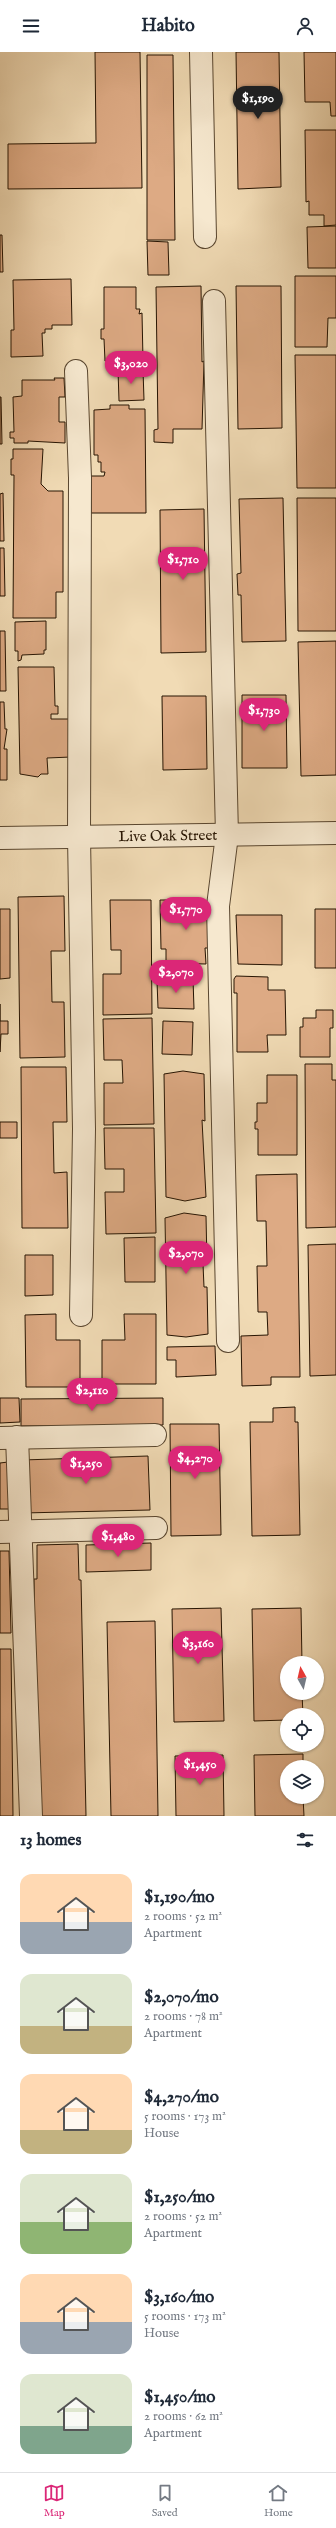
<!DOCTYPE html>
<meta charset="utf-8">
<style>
body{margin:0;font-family:"IM FELL English",serif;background:#f6f6f7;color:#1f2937;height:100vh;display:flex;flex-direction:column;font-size:15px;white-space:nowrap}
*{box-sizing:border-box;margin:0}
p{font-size:13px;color:#747a83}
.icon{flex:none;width:22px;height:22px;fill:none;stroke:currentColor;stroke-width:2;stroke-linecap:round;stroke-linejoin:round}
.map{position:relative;height:1764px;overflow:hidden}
.sheet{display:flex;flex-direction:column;background:#fff;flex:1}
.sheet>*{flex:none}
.needle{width:26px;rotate:352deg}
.buttons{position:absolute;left:280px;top:1604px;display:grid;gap:8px}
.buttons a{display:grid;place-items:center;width:44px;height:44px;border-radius:50%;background:#fff;box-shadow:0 1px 3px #0004;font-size:20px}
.price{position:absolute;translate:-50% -34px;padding:0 9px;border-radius:14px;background:#db2777;color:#fff;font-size:13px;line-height:26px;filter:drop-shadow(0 1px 2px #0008)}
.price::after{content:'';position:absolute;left:50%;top:24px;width:12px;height:9px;margin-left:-6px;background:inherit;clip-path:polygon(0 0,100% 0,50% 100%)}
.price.active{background:#222;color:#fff}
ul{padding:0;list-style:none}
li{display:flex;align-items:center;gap:12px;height:100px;padding:0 20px}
li span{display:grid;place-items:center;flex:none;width:112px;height:80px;border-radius:12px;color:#555}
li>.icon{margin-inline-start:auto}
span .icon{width:48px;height:48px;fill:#fffc;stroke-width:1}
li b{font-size:17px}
h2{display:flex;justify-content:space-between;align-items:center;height:48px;padding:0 20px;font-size:17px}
header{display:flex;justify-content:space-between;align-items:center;height:52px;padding:0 20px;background:#fff;font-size:18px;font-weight:700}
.tabs{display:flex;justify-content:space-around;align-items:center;height:56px;border-top:1px solid #e0e1e3;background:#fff;font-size:11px;color:#747a83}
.tabs a{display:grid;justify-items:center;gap:2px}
.tabs .active{color:#db2777}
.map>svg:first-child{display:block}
</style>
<header><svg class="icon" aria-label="menu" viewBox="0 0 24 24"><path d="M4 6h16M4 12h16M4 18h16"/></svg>Habito<svg class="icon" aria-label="person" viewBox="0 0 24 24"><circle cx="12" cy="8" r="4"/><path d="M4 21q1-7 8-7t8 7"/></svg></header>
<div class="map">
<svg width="336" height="1764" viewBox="0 0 336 1764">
<rect width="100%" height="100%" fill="#f1dbb5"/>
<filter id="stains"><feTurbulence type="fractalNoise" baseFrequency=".005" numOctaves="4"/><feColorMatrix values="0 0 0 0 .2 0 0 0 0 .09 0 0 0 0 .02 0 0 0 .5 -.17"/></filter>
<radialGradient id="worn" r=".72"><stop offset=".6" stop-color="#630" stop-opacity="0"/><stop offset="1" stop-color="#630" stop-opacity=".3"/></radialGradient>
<!-- building -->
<path fill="#ddaa84" stroke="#261402" d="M95,0H140L142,136L8,137V92L96,91Z
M236,0H279L281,135L238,137Z
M304,0H336V64H331L330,50H305Z
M147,3H173L175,188H147Z
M305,78H336V173L324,174V163H309V149L306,150Z
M336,174V216H308L307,175Z
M0,183H2L3,220H0Z
M147,189L168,190L169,223H148Z
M295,224H336V266H328L327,295H295Z
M71,227L72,273H52V277H45V281H42L43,304L11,305V278H14L13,228Z
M201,234L202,310L204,309L202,377H173V391L154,390V378L158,377L156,235Z
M236,234H281L282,376L238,377Z
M104,235H136V257H140L139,262L142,261L143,308L105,309L104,287H101V277H104Z
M295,303H336V436H297Z
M118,318H143L144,348L119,349Z
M54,326H64L65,345H59V370H65V391L28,389V391H14V386H10V380H14L13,345L22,344V328H55Z
M0,345H1L2,392H0Z
M110,353H129V357H145L146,461H91V424H104L105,420H101V410H98V403H94V358L110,357Z
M13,397H43L41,432L48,439H63V540H56V566H13L14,423H11V407H13Z
M3,441L4,489H0V442Z
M283,446L286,589L242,590L241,543H238L237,522L241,521L239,447Z
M297,446H336V579H298Z
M204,457L206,600L161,601L160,458Z
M0,496H4L5,544H0Z
M46,569V598H44V602L22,603L21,608L18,609V599H15V570Z
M0,579H5L6,639H0Z
M336,589V723L301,724L298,590Z
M18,615H54L55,654H58V662H51V667H70L71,705L47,706L48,722H41L38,725L20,722Z
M242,643H286L287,716H242Z
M162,644H206L207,717L163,718Z
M0,650H4L5,677H7L4,697H7V728H0Z
M64,844L65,899H51L52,950H64L65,1005L20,1006L18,845Z
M110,848H151L152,962L103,963V922H121V898H111Z
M160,848H197V851H213L214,896H205L206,912L166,911V897H161Z
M0,857H10V926L0,927Z
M315,857H336V916H315Z
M236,863H282V913L238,912Z
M236,924L268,925V938H285L286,983H267L268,1000H237V941H234V927Z
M162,927H193L194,957L158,956L157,929Z
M0,952V969H8V982H1L0,1000Z
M316,958H333V976H330V1005H300V975H303V966H316Z
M152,966L154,1072L104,1073V1031H123L122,1008H104L103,967Z
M163,969L193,970L192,1003L162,1002Z
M305,1012H332V1028H336V1175L306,1176Z
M21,1015H66L67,1070H53L54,1121L67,1120L68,1176H22Z
M183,1019L204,1022L205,1069L202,1068L206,1145L185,1149L166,1145L164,1022Z
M267,1023H297V1103H258V1077H255V1070H257V1051H267Z
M0,1070H17V1086H0Z
M104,1076H154L156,1181L106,1182L105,1140H124V1117H105Z
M297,1122L300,1325H271V1333L242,1334L241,1284L268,1283L267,1260H258L257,1214H267L266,1169H257L256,1123Z
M184,1161L206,1164L207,1212H203L204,1235H207L208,1282L186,1285L167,1283L165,1166Z
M155,1185V1230H125L124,1186Z
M336,1192V1323L310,1324L308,1193Z
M25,1203H53V1243L25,1244Z
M56,1262V1288H80V1335H26L25,1263Z
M124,1262H156V1332H102V1288H125Z
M215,1294L216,1323L176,1325V1308H167V1295Z
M0,1346H19L20,1370L0,1371Z
M163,1346V1373L21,1374V1347Z
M295,1355V1370H298L300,1483L252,1484L250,1370H273V1356Z
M170,1372H219L221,1483L171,1484Z
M148,1404L150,1458L23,1461L22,1408Z
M8,1410L9,1457H0V1411Z
M151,1491V1518L86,1520V1493Z
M78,1492L79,1528H81L86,1764H38L34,1527H37V1493Z
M0,1499H9L11,1581H0Z
M221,1556L224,1669L174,1670L172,1557Z
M301,1556L302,1611H287V1641H302L303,1663H287V1668L254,1669L252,1557Z
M155,1569L158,1764H111L107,1570Z
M0,1597H11L13,1764H0Z
M303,1702V1715H287V1745H303L304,1764H255L254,1703Z
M223,1703L224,1764H176L175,1704Z"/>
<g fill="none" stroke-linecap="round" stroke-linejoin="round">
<!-- minor casing -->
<g stroke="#59462f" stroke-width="24">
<g id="minor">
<path d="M201,0L205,185"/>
<path d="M214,249L227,783L218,854L228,1289"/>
<path d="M76,319L80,426L79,785L84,1077L81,1263"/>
<path id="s1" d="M0,786L336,781"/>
<path d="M17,1385L31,1764"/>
<path d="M0,1386L155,1383"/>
<path d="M0,1480L156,1476"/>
</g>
</g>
<!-- minor -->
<use href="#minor" stroke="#f6e8cf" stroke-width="22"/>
</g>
<g text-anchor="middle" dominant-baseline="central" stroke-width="3" stroke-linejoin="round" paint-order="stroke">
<!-- street labels -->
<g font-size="15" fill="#261402" stroke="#f6e8cf">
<text stroke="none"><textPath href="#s1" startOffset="168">Live Oak Street</textPath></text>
</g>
</g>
<rect width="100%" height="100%" filter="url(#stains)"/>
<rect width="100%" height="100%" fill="url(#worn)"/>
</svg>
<div class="buttons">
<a><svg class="needle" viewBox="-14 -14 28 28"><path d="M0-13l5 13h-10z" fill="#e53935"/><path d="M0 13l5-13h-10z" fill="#747a83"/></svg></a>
<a><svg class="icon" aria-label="locate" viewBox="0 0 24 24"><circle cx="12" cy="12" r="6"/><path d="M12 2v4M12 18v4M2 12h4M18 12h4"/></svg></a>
<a><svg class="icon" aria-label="layers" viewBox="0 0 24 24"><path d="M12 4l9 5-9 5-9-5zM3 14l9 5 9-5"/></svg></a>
</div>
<b class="price active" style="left:258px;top:68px">$1,190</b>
<b class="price" style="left:131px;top:333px">$3,020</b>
<b class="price" style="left:183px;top:529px">$1,710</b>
<b class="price" style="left:264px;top:680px">$1,730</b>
<b class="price" style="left:186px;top:879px">$1,770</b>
<b class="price" style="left:176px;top:942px">$2,070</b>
<b class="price" style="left:186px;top:1223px">$2,070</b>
<b class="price" style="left:92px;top:1360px">$2,110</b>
<b class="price" style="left:195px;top:1428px">$4,270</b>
<b class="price" style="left:86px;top:1433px">$1,250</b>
<b class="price" style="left:118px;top:1506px">$1,480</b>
<b class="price" style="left:198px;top:1613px">$3,160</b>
<b class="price" style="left:200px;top:1734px">$1,450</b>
</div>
<section class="sheet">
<h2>13 homes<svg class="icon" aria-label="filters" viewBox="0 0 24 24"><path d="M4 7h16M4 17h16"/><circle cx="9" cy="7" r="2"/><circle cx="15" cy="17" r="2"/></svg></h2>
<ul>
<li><span style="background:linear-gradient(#ffd9b3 60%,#9aa5b1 0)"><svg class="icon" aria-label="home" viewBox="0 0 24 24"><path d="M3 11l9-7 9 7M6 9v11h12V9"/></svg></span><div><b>$1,190/mo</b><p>2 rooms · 52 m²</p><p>Apartment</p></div></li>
<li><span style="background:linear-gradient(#dfe7d0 65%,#c2b280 0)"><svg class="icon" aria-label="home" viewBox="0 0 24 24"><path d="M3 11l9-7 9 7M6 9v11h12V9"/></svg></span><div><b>$2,070/mo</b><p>2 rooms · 78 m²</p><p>Apartment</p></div></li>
<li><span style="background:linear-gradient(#ffd9b3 70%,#c2b280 0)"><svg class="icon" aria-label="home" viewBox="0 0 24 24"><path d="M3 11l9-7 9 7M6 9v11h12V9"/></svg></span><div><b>$4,270/mo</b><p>5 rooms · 173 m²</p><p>House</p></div></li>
<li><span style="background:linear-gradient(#dfe7d0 60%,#8fb573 0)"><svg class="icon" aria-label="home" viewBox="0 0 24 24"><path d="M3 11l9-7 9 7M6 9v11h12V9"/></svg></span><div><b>$1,250/mo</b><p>2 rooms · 52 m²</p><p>Apartment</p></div></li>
<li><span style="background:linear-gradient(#ffd9b3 60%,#9aa5b1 0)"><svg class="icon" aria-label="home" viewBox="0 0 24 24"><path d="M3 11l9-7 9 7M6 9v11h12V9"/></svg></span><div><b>$3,160/mo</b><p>5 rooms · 173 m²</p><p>House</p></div></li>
<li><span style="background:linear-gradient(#dfe7d0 65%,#7fa58c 0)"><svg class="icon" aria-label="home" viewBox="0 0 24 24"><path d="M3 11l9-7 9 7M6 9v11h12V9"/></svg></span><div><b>$1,450/mo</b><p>2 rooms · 62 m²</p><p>Apartment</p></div></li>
</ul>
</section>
<nav class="tabs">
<a class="active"><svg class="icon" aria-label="map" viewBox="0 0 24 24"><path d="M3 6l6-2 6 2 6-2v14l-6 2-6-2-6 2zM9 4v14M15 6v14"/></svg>Map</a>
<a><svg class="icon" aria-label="saved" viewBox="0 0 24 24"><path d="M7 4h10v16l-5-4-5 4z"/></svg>Saved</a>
<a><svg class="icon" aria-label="home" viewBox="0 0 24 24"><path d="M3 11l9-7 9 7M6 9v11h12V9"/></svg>Home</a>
</nav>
